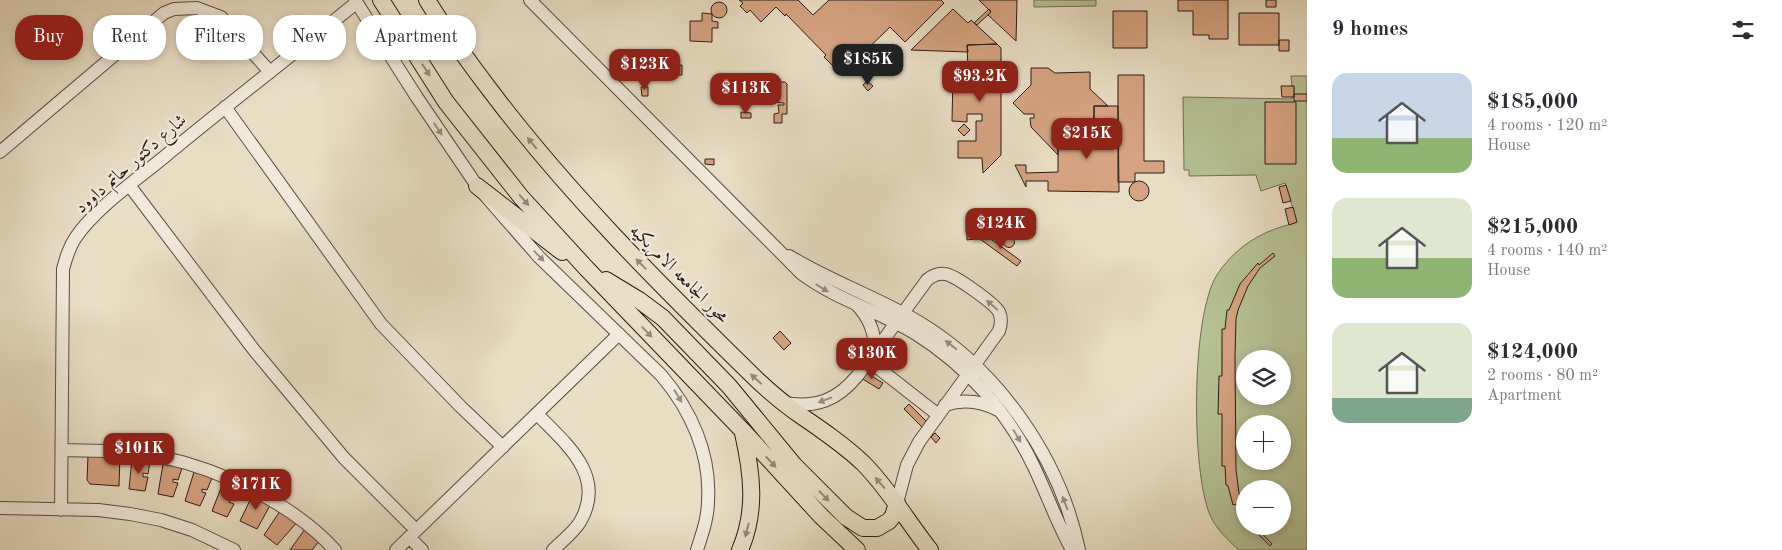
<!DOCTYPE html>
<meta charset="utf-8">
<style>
body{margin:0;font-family:"Old Standard TT",Amiri,serif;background:#f7f7f7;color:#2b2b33;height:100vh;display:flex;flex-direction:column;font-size:19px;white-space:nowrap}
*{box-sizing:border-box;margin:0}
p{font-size:16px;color:#7c7c81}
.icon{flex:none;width:28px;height:28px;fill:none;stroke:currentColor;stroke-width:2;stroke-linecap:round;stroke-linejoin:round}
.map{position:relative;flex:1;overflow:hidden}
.details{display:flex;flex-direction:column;background:#fff;width:475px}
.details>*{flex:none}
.top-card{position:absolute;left:15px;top:15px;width:475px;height:45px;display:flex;gap:10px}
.fabs{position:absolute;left:1236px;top:350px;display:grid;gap:10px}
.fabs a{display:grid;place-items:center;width:55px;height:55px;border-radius:50%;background:#fff;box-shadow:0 2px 8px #0003;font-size:25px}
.price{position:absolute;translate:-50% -42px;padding:0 11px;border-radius:10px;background:#8f2418;color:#fff;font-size:16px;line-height:32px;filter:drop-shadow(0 1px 2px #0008)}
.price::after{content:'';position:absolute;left:50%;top:30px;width:15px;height:11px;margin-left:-8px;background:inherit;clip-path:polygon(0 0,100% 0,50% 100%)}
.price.selected{background:#222;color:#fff}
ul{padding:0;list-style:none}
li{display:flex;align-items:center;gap:15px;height:125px;padding:0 25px}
li span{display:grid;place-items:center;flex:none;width:140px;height:100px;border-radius:15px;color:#555}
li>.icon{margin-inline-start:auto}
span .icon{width:60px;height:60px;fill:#fffc;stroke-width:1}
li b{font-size:21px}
h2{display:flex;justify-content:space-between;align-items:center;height:60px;padding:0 25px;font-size:21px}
.tag{padding:0 18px;border-radius:20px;background:#fff;box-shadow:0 2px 8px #0003;font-size:18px;line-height:45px}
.tag.selected{background:#8f2418;color:#fff}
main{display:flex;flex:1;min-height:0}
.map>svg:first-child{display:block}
</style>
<main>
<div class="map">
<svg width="1307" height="550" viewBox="0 0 1307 550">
<rect width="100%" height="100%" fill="#e9ddc4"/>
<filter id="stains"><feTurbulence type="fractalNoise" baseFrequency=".004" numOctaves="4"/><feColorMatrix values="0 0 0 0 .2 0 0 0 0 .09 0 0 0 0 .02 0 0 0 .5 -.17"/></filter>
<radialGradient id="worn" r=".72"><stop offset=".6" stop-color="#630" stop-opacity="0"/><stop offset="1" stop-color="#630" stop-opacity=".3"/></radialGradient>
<!-- green -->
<path fill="#b6c195" stroke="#6f6f56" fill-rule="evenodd" d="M1034,0H1096V6L1034,7Z
M1291,76H1307V550H1239C1228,540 1216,529 1210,515C1191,471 1191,315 1217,275C1230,254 1252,237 1275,229C1282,226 1290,225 1297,222L1285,183L1261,191L1256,175L1189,176V170H1184L1183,97L1292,99V97L1294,96V86H1292ZM1245,359H1282V396H1245ZM1245,424H1282V461H1245ZM1245,489H1282V526H1245Z"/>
<!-- building -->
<path fill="#d5a381" stroke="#281d18" d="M739,0H798L813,15L829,0H941L944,3L905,42L890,27L856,60L860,63L846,75L839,68L837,70L824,57L826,55L786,14L785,16L776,7L761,22L750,10L747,13L740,6L743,3Z
M979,0H1017L1016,41L988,15L991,12Z
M1178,0H1228V39H1209V35H1193V11H1178Z
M1266,0H1276V7H1266Z
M711 10a8 8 0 1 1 16 0a8 8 0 1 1-16 0Z
M953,9L968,23L971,20L997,44L967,45L968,52L911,50Z
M989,9L991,12L977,25L974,23Z
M1113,11H1147V48H1113Z
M702,13L712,14V21L718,22V28H712V42L690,41V21H702Z
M1239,13H1279V45H1239Z
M1279,40H1289V51H1279Z
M997,44L1001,48V155L983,173L982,158H958V141H976V121H982V114H967V122L952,121L953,74H965V69H968L967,45Z
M675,65H682V75H675Z
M1031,68H1048L1055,73L1090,72V89L1108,106H1094V143L1058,144V155L1031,127L1030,118H1034V114H1024L1013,103L1031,85Z
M1118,75H1144V161H1164V173H1135V182H1118Z
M770,79H780V89H770Z
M867,81L873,86L868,91L863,85Z
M780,82H785L787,84V114H782V123H774V114L779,113L778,105H784V103L772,102V95L779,94Z
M1281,86H1294V97H1282Z
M641,87H648V96H642Z
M1294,94H1307V101H1294Z
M1265,102H1296V164H1265Z
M1094,106H1118L1119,192L1048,191V181H1026V187L1015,165H1026V173L1058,172V144L1094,143Z
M741,112L751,113V118H741Z
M964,124L970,130L964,136L958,130Z
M705,159H714V165L705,164Z
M1129 191a10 10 0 1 1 20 0a10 10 0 1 1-20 0Z
M1286,185L1291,201L1283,203L1279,187Z
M1293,207L1297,222L1289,225L1285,209Z
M974,233V239L967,240V234Z
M984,234L1021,261L1017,266L980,239Z
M1003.5 242a5.5 5.5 0 1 1 11 0a5.5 5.5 0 1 1-11 0Z
M1273,253L1275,256L1260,268L1248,286L1238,310L1236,319L1235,357L1236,470L1239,493L1245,510L1244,521L1236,504L1233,505L1228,486L1226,485L1225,466H1222V414H1218L1219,376H1222V329H1225L1227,310H1229L1240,284L1258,263L1259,265Z
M780,331L791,343L784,350L773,338Z
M844,360L850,364L847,370L840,366Z
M865,372L883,383L879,389L861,378Z
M909,404L927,422L922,427L904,409Z
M935,433L940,438L936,443L931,437Z
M88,456H120L119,486L90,484L87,480Z
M132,459L150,462L148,474L143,473V477H148L145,491L129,489Z
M163,464L182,468L178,480L173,479V482L178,483L173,497L158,494Z
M194,472L212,478L207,490L202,489V492L206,493L200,506L185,501Z
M223,483L240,489L235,501L230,499L229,502L234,504L227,517L212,511Z
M253,494L272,502L257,529L240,521Z
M280,511L299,520L277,545L264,535Z
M1250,526H1255L1272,544L1270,546Z
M305,529L321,539L312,550H290Z"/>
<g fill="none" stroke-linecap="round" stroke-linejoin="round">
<!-- minor casing -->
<g stroke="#584d43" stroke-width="14">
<path id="minor" d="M355,0L416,96L477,186L539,257L661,375C691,410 711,454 708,501C708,518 702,534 697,550
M530,0L802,274C837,300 879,311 916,334C967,366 1008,412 1034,467C1047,494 1057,523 1072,550
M225,107L381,324L461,407L503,447
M0,152L164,13L174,9L197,8L221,17L270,72
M129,185L254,350L344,458L416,530
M789,256C830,281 876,297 917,321C998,369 1060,458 1079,550
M857,305C870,319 875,333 875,352
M868,360L937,414
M784,403C816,408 837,401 858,375L927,280C933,275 938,273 945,274C955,275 995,304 999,312C1002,318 1001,325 999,331L919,442L907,465L897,503
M945,405C963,399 981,401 998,410
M537,414C566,444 607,476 580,522C574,532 562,541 553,550
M62,450C95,451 129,450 162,457C222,470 293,504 335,550
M0,508L98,510L130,514L161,520L192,530L234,550
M61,510L63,269C66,258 69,247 76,237C95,209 136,180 163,158C227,105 292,55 356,3
M409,537L422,550
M396,550L619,334"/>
</g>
<!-- major casing -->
<g stroke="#281d18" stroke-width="18">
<path id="major" d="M381,0L446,102L521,197L587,269L742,430L821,516L857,550
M427,0C446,31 468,61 490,90C567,192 657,282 748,371C764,387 781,402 800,415C822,430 844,445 863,463C889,489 907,521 930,550
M477,186L562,252
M606,280L639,300L663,318L729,386L794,465L846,517L863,528H877L889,521L893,516L897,503
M740,550C757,511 752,473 743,433"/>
</g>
<!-- minor -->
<use href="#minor" stroke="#f1e9d9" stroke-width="12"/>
<!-- major -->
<use href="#major" stroke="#e9ddc4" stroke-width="16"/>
</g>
<!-- one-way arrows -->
<defs><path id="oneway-solid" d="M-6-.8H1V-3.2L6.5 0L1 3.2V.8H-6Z" transform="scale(1.25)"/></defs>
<g fill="#928777">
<use href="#oneway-solid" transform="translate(426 70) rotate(57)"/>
<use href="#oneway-solid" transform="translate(532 143) rotate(-129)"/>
<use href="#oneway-solid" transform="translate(524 200) rotate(49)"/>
<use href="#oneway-solid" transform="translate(641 264) rotate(-134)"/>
<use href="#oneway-solid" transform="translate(647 332) rotate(46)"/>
<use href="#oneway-solid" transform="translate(756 379) rotate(-138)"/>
<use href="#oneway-solid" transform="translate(771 462) rotate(47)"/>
<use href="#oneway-solid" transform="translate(880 483) rotate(-131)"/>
<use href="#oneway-solid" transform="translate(824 496) rotate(46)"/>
<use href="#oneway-solid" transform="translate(747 530) rotate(104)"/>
</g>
<g fill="#978d82">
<use href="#oneway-solid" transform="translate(438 129) rotate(56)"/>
<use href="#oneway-solid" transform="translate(539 256) rotate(46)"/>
<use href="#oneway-solid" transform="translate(822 288) rotate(31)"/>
<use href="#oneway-solid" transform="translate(992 305) rotate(-139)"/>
<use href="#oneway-solid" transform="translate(951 345) rotate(-142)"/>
<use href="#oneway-solid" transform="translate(678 396) rotate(58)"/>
<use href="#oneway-solid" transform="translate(825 400) rotate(160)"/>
<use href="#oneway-solid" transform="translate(1017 436) rotate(59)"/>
<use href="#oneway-solid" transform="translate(1065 503) rotate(-111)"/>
</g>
<g text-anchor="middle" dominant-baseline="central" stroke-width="4.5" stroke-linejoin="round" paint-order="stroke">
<!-- street labels -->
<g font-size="18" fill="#281d18" stroke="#f1e9d9">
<text transform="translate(131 164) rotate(-41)">شارع دكتور حاتم داوود</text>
<text transform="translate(679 274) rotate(45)">محور الجامعه الامريكيه</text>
</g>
</g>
<rect width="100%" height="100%" filter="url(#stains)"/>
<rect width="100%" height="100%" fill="url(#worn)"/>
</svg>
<div class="fabs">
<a><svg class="icon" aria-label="layers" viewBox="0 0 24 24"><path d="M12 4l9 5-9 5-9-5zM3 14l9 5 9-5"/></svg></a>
<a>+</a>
<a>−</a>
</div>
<b class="price selected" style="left:868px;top:86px">$185K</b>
<b class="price" style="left:645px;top:91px">$123K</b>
<b class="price" style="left:980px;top:103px">$93.2K</b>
<b class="price" style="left:746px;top:115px">$113K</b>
<b class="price" style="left:1087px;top:160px">$215K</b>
<b class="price" style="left:1001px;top:250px">$124K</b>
<b class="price" style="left:872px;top:380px">$130K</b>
<b class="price" style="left:139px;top:475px">$101K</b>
<b class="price" style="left:256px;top:511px">$171K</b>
<div class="top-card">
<a class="tag selected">Buy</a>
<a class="tag">Rent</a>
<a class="tag">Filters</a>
<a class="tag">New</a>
<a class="tag">Apartment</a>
</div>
</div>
<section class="details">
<h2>9 homes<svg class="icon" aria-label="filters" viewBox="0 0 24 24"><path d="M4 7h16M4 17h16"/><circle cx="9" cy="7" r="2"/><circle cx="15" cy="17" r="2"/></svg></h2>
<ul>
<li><span style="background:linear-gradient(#c9d6e8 65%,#8fb573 0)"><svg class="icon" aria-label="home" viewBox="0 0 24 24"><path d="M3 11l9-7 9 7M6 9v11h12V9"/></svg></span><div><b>$185,000</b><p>4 rooms · 120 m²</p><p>House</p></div></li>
<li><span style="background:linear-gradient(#dfe7d0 60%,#8fb573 0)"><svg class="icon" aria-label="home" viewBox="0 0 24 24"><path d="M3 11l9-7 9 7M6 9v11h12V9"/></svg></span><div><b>$215,000</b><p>4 rooms · 140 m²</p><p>House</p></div></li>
<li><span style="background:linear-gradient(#dfe7d0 75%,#7fa58c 0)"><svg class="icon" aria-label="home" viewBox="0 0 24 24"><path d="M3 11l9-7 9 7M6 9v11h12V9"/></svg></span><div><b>$124,000</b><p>2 rooms · 80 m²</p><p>Apartment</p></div></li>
</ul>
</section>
</main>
